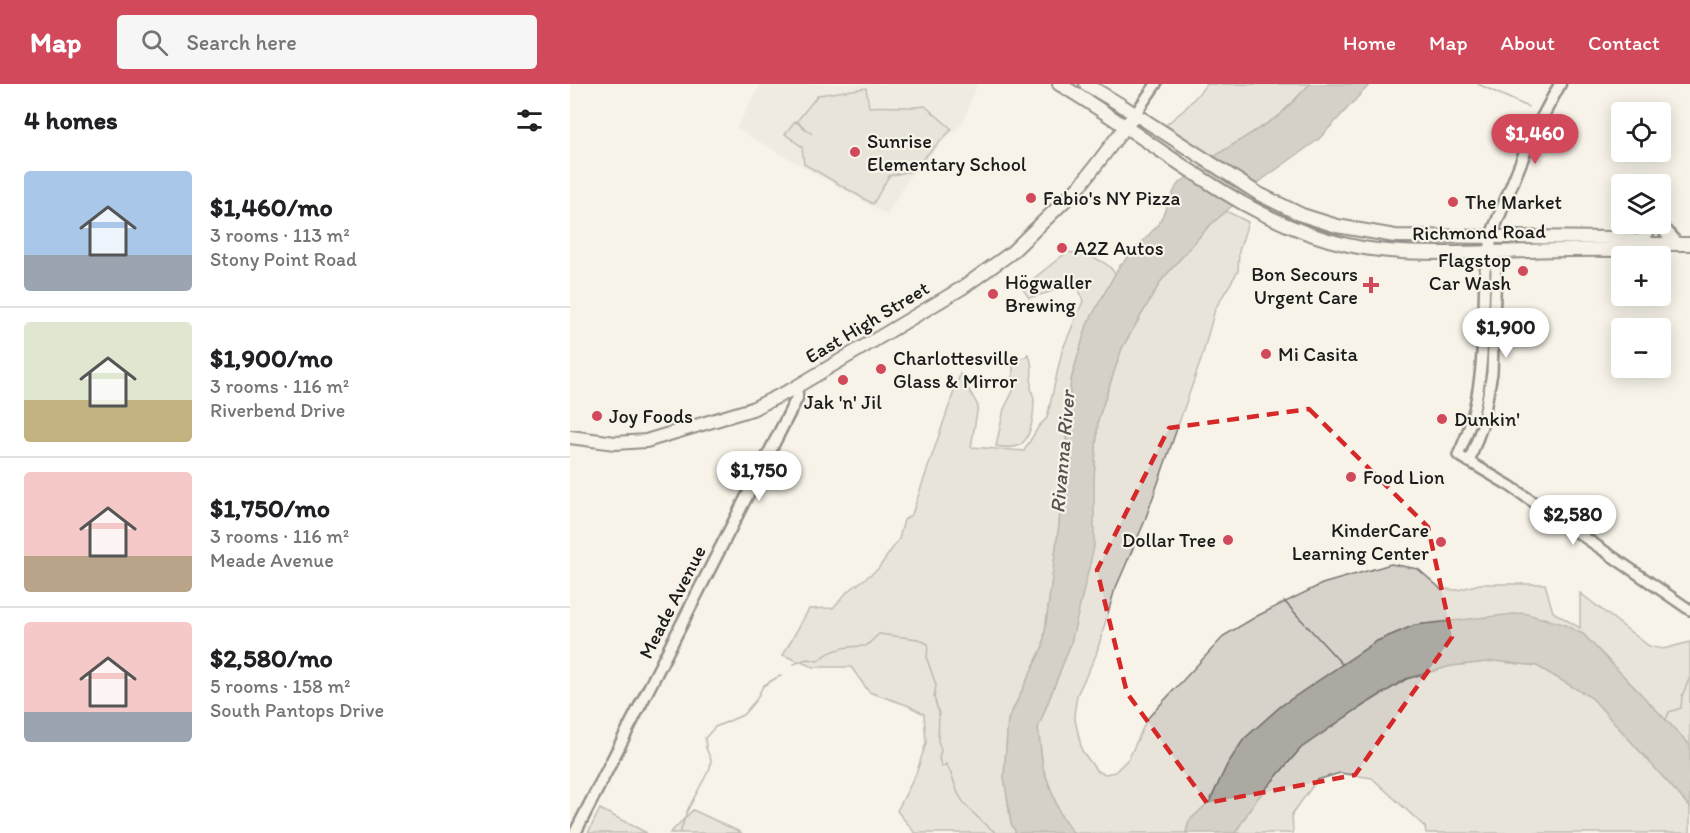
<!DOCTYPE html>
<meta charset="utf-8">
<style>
body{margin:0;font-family:Itim,sans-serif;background:#f6f6f6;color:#202124;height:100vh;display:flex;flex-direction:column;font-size:22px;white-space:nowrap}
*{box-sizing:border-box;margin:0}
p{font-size:20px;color:#757577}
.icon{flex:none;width:33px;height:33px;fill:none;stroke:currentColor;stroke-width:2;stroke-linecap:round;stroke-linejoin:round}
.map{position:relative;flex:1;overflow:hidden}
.sheet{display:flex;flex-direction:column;background:#fff;width:570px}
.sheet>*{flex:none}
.fabs{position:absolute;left:1041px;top:18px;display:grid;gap:12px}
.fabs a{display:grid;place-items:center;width:60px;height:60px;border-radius:6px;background:#fff;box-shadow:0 3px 15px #0003;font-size:30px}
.price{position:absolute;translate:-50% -51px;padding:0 14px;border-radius:21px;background:#fff;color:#222;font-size:20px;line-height:39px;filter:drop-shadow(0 2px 3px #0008)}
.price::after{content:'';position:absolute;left:50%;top:36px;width:18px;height:14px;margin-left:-9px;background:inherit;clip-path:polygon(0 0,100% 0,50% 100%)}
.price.selected{background:#d1495b;color:#fff}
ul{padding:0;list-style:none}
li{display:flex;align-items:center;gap:18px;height:150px;padding:0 24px}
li+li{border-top:2px solid #e0e0e0}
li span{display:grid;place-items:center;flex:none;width:168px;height:120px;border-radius:6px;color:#555}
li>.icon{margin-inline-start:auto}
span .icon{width:72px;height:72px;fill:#fffc;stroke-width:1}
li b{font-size:26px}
h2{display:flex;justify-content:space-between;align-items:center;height:72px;padding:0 24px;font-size:26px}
header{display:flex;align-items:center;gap:36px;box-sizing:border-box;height:84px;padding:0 30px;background:#d1495b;color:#fff}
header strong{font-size:28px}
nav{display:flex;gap:33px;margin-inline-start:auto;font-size:21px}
.search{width:420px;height:54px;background:#f6f6f6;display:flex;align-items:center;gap:15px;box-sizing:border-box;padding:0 21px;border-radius:6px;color:#757577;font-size:22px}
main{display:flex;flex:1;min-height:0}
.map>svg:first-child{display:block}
</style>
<header>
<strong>Map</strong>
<div class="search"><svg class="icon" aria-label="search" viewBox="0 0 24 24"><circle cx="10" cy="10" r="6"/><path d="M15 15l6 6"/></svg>Search here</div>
<nav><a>Home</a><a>Map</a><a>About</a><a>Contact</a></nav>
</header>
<main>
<section class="sheet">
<h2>4 homes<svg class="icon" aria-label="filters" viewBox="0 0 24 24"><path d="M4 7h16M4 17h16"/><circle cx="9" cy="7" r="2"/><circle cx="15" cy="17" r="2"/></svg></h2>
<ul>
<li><span style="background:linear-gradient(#a9c7e8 70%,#9aa5b1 0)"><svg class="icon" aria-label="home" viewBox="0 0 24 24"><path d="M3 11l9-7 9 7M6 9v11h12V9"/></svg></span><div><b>$1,460/mo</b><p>3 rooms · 113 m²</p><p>Stony Point Road</p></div></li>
<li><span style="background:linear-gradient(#dfe7d0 65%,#c2b280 0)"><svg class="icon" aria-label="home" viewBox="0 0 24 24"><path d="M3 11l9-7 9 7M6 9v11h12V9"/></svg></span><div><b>$1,900/mo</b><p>3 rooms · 116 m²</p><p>Riverbend Drive</p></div></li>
<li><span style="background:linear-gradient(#f6c9c9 70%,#b9a48a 0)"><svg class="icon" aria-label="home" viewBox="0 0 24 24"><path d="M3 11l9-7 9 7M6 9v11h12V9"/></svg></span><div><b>$1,750/mo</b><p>3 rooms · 116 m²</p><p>Meade Avenue</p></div></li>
<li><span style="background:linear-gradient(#f6c9c9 75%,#9aa5b1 0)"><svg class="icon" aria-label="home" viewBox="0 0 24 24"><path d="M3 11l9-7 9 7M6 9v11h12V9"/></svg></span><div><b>$2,580/mo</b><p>5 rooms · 158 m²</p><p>South Pantops Drive</p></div></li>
</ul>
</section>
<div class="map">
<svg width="1120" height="749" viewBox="0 0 1120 749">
<rect width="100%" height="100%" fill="#f7f3e8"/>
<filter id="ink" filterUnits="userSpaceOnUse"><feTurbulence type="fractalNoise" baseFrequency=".0167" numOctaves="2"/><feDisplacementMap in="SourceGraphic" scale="12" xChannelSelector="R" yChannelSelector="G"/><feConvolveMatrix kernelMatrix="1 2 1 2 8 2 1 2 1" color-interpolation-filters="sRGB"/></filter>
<g filter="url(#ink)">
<!-- built -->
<path fill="#e6e3d9" d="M191,0H407L393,38L340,92L317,131L166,44Z"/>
<!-- green -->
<path fill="#d7d3cb" stroke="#7a7874" stroke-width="1.5" d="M637,0H740L709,32L644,73L596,41L615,25Z
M296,4L299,23C318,21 336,25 355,22L382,45L341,87L319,92L303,120L234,80L232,63L215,50L225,37L242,50L227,37L248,11Z
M656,127L678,138L669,167L668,187L645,225L632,273L574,439L544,508L526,571L507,611L504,631L512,667L527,687L535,690L545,688L559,674L577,635L655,551L689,531L752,500L821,480L848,485L871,505L888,506L910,500H975L983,528L1010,544V509L1079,562L1093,565L1120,558V661L1013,550L975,534L892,537L845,541L807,557L711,622L674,655L657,681L640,717L619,737L616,749H503L490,730L473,684L468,644L501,559L524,393L528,336L552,264L591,197L638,143Z
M497,168C514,170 537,175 545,190L517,241L501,296L489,441L473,562L438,636L434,692L441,739L446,749H345L327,727L346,690L356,659L354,630L337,621L299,608L281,583H243L213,571L239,525L263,524L277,508L308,485L329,455L334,436L342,430L390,290L408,322L401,363L454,367L469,342L477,334L492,267L513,217L508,202L498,197L480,208L459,214L452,204Z
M458,270C464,280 461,291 461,303C461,308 464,311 464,316C464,328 462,354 450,361C443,365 434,363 426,362L434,325L443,307V282L445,276L455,273Z
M925,577L967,582L1022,614L1120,723V749H856L855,743L802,694L770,689L747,696L722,730L723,749H665L686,716L731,664L786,626L836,595L881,582Z
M30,725L77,749H18Z
M123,726L172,749H100Z"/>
<!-- water -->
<path fill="#aca9a2" stroke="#72716c" stroke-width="1.5" d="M740,0H800L749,55L693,95L638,143L591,197L552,264L528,336L524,393V463L501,559L468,644L473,684L490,730L503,749H446L441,739L434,692L438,636L473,562L489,441L501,296L517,241L549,183L588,141L607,101L651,68L709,32Z
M953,529L993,540L1013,550L1120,661V723L1022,614L967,582L925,577L881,582L836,595L786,626L731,664L686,716L665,749H616L619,737L640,717L657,681L674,655L711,622L807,557L845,541Z"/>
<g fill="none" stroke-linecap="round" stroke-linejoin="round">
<!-- stream -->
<path stroke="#72716c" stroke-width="1.5" d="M908,0L958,23
M714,517L772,580
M224,580L237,575L248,577C262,564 278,562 296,562L309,550L348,555L358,560L357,575L366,601L364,613L369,630L368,657L371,666L369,675L372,683L376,680C383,690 384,701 389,711C397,726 413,738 426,749
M1096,636L1099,628L1111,624L1112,612L1120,593
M110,749L117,727L140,684L141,676L136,664L135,654L145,643L173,631L186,616L193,602L211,591"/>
<!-- tertiary casing -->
<g stroke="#1c1c1c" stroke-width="14">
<path id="tertiary" d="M565,30L586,0
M920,168L915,186C913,248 916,314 888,371L940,402L1120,526
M899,378L912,342L922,289L926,186L920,168"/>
</g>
<!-- secondary casing -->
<g stroke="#1c1c1c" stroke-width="15">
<path id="secondary" d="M920,168L921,152L960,56L990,0
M5,749L227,314V309L225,304"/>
</g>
<!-- primary casing -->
<g stroke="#1c1c1c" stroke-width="16">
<path id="primary" d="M0,353L45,359L76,357L182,325L221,306L392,204L441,169L510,102L565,30"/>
</g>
<!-- trunk casing -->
<g stroke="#1c1c1c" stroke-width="16">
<path id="trunk" d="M489,0C584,55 669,137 778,161C813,169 850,169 887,169C940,168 993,165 1046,166L1073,161
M516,0L551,21L689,110L732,131L767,142L825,152L1046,154L1083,160H1120
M1089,140L1107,160
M1070,158L1083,140"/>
</g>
<!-- tertiary -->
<use href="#tertiary" stroke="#f7f3e8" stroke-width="9"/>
<!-- secondary -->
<use href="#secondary" stroke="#f7f3e8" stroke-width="10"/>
<!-- primary -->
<use href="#primary" stroke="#f7f3e8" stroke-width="12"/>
<!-- trunk -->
<use href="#trunk" stroke="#f7f3e8" stroke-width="12"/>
</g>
</g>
<!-- marked area -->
<path d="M0 0H1120V749H0ZM739,325L858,443L882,553L785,691L637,719L557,609L527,486L599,344Z" fill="#f7f3e8" fill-opacity=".55" fill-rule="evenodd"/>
<path fill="none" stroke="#d62828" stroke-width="4.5" stroke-dasharray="12 8" stroke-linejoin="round" d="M739,325L858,443L882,553L785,691L637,719L557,609L527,486L599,344Z"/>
<!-- markers -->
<g fill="#d1495b" stroke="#f7f3e8" stroke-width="2">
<circle cx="285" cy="68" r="6"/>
<circle cx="461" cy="114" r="6"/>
<circle cx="883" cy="118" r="6"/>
<circle cx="492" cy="164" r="6"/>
<circle cx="953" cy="187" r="6"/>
<path d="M798 192h6v6h6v6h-6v6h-6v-6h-6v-6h6z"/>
<circle cx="423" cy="210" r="6"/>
<circle cx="696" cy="270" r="6"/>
<circle cx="311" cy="285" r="6"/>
<circle cx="273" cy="296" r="6"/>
<circle cx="27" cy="332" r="6"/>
<circle cx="872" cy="335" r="6"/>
<circle cx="781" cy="393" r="6"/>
<circle cx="658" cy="456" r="6"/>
<circle cx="871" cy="458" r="6"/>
</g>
<g text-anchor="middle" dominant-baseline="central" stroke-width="4.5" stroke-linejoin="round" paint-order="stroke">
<!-- poi labels -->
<g font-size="20" fill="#1c1c1c" stroke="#f7f3e8" text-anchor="start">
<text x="297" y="57">Sunrise<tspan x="297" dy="23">Elementary School</tspan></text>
<text x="473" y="114">Fabio's NY Pizza</text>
<text x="895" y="118">The Market</text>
<text x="504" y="164">A2Z Autos</text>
<text x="941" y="176" text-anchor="end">Flagstop<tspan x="941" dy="23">Car Wash</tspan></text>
<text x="788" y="190" text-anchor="end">Bon Secours<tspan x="788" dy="23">Urgent Care</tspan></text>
<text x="435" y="198">Högwaller<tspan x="435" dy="23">Brewing</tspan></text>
<text x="708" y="270">Mi Casita</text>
<text x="323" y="274">Charlottesville<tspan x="323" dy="23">Glass &amp; Mirror</tspan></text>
<text x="273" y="318" text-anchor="middle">Jak 'n' Jil</text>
<text x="39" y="332">Joy Foods</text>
<text x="884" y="335">Dunkin'</text>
<text x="793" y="393">Food Lion</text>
<text x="859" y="446" text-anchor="end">KinderCare<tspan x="859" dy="23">Learning Center</tspan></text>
<text x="646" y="456" text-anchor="end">Dollar Tree</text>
</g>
<!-- street labels -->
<g font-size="20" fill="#1c1c1c" stroke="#f7f3e8">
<text transform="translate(909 148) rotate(-1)">Richmond Road</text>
<text transform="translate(297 238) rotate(-31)">East High Street</text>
<text transform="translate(102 518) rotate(-63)">Meade Avenue</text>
</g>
<!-- water labels -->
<g font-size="21" font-style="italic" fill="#565452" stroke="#f7f3e8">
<text transform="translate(492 368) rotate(-85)">Rivanna River</text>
</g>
</g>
</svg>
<div class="fabs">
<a><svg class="icon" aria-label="locate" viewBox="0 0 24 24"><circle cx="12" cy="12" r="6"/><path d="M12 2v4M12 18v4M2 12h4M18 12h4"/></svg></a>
<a><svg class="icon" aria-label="layers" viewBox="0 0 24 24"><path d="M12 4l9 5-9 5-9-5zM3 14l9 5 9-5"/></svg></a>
<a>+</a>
<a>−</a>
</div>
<b class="price selected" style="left:965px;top:81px">$1,460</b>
<b class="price" style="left:936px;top:275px">$1,900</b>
<b class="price" style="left:189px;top:418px">$1,750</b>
<b class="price" style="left:1003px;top:462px">$2,580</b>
</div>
</main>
